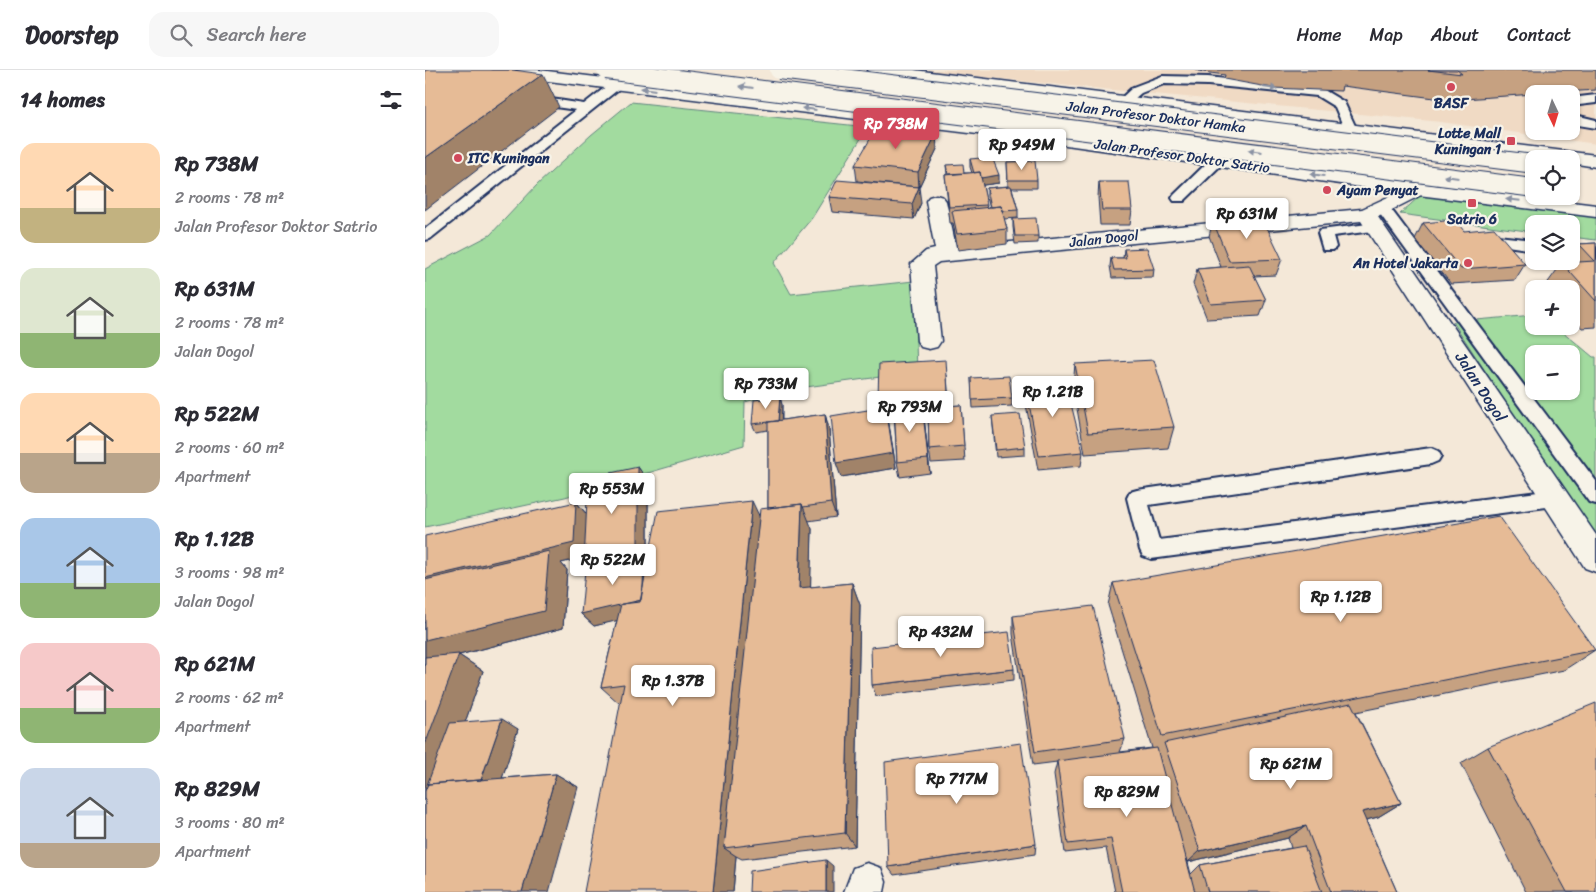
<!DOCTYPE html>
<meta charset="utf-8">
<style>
body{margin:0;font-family:Sriracha,sans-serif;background:#f7f7f7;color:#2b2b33;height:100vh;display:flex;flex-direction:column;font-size:19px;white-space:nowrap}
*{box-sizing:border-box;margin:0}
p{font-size:16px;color:#7c7c81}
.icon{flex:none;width:28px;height:28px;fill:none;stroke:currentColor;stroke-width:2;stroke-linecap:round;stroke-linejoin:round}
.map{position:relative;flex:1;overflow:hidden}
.side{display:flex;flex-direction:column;background:#fff;width:425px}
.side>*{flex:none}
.needle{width:32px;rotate:176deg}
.tools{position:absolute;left:1100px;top:15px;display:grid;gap:10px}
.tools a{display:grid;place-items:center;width:55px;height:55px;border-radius:10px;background:#fff;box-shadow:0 1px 4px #0004;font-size:25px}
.price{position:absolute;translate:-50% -42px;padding:0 11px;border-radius:5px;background:#fff;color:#222;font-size:16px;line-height:32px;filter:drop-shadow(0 1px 2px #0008)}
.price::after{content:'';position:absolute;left:50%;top:30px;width:15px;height:11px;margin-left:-8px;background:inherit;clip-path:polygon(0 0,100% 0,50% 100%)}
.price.selected{background:#d1495b;color:#fff}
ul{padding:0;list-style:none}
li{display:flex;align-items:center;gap:15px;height:125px;padding:0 20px}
li span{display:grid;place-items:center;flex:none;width:140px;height:100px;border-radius:15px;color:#555}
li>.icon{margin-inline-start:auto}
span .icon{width:60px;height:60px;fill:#fffc;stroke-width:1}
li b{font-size:21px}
h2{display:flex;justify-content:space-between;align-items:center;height:60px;padding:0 20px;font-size:21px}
header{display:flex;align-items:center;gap:30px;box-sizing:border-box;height:70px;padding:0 25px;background:#fff;border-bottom:1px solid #e1e1e2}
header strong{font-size:24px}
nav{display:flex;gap:28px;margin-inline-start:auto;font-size:18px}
.search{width:350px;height:45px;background:#f7f7f7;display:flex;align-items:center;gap:12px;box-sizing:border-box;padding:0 18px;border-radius:15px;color:#7c7c81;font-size:19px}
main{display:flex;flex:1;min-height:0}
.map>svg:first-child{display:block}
</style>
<header>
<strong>Doorstep</strong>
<div class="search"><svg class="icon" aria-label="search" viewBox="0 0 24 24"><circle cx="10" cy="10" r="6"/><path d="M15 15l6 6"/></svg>Search here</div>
<nav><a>Home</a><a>Map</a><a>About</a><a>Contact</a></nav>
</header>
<main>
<section class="side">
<h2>14 homes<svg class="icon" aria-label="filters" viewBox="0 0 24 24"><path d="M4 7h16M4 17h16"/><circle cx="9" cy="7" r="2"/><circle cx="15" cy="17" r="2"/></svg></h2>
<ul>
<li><span style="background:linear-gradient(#ffd9b3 65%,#c2b280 0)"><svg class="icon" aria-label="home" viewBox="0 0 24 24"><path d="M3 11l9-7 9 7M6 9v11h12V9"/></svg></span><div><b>Rp 738M</b><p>2 rooms · 78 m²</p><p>Jalan Profesor Doktor Satrio</p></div></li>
<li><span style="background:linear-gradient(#dfe7d0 65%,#8fb573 0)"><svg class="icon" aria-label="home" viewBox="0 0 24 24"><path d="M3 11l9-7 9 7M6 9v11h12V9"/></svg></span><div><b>Rp 631M</b><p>2 rooms · 78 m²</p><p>Jalan Dogol</p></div></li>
<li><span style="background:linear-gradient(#ffd9b3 60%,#b9a48a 0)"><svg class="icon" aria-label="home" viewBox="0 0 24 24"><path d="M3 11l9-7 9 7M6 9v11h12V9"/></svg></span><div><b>Rp 522M</b><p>2 rooms · 60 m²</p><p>Apartment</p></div></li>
<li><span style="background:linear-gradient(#a9c7e8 65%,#8fb573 0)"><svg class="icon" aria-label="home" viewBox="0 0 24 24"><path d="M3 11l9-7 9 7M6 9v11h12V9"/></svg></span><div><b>Rp 1.12B</b><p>3 rooms · 98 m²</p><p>Jalan Dogol</p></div></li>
<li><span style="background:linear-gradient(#f6c9c9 65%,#8fb573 0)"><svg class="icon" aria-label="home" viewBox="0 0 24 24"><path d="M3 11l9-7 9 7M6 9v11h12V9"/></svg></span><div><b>Rp 621M</b><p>2 rooms · 62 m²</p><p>Apartment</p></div></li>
<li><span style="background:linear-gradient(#c9d6e8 75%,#b9a48a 0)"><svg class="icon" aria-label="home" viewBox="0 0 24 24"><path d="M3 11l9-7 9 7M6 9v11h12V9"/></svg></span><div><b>Rp 829M</b><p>3 rooms · 80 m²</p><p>Apartment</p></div></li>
</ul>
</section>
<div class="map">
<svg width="1171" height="822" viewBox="0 0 1171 822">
<rect width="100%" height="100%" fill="#f4e8d8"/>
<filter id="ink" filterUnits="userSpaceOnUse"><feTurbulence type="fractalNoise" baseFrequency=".02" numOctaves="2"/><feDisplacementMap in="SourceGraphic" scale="10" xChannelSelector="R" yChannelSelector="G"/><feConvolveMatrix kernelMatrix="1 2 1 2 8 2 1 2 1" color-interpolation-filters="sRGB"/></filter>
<g filter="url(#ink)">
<!-- built -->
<path fill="#f0dac4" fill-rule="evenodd" d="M483,0H1171V74L1016,52ZM1109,24H1146V61H1109Z"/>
<!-- green -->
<path fill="#a2db9f" stroke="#5e857e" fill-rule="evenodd" d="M206,32L443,57L387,148L349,193L366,224L489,211L492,302L366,319L320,332L319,375L140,427L0,457V199L65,165L112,115L166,65Z
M996,125L1171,142V170L1146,167V154H1109V162L975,144Z
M1109,245V256H1131L1168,287H1171V470L1028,252ZM1109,284H1146V321H1109Z"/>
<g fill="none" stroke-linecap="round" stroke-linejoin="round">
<!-- lane casing -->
<g stroke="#1b2f5e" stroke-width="4">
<path id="lane" d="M737,6L783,7L899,20L919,32L932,60L931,63H921L910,37L892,26L783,15L739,14L716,23L702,35H694L692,32L708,17Z
M191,11L195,12L197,15L195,18L5,169L0,170V159L151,40L103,33L101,30L103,27L107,26L159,34L187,12Z
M1171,25V33L1146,36V28Z
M1146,44L1171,50V58L1147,54Z
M792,87L799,91L797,94L759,131H749L747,128L749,125L787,88Z
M957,133L962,134L1171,411V434L1164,432L952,140L950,137L952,134Z
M951,153L956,154L958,157L956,160L908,166L911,177L908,180H898L893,163L895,160Z
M1054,164L1109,170V180L1049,171L1047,168L1049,165Z
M1146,175L1171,178V188L1146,185Z
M1006,378L1013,381L1016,386L1013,391L1006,394L724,435L734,470L1129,420L1136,422L1139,428L1136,434L1129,436L726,489L718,486L715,480L702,428L705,422L712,420Z"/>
</g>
<!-- street casing -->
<g stroke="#1b2f5e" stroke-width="3">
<path id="street" d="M993,113L1000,115L1003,119L1000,123L953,147L1171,465V502L1160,498L936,151L514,192L508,196L516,271L512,277L504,279L496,277L492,271L486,194L501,181L510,179L501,131L504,127L511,125L518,127L521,131L531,177L937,139Z
M442,793L456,798L461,812L459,822H419L428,798Z"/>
</g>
<!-- primary casing -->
<g stroke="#1b2f5e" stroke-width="3">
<path id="primary" d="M67,0H114L641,65L993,113L1171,135V147L993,125L641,75L75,5L69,3Z
M443,0H489L1171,85V97L1146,93V89H1110L451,5L445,3Z"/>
</g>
<!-- lane -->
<use href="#lane" fill="#f7f3e8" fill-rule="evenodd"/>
<!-- street -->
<use href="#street" fill="#f7f3e8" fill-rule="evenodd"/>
<!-- primary -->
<use href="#primary" fill="#f7f3e8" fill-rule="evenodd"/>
<!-- primary-bridge casing -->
<g stroke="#1b2f5e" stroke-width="20" stroke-linecap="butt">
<path id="primary-bridge" d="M181,0L1109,118
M354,0L1109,94"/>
</g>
<!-- primary-bridge -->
<use href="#primary-bridge" stroke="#f7f3e8" stroke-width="18"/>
</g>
<!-- wall -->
<path fill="#c6a181" stroke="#1b2f5e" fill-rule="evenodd" d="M771,0H1171V20L1109,24L1025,30L917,16L916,21L848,18L799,9L800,5L778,2Z
M512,79L494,117L432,111L430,95Z
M545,89L574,113L558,115L562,138H565L562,126V118L583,116L582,92L612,110V118H587L593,140V148L579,149L582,159V174L533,180L528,153H525L520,105L522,104L521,95L539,103H547L545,97Z
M674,112L707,140L705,155H675L673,127Z
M404,127L496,133L489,149L407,142Z
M588,149L613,166V173L590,174L588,157Z
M788,151L857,189L851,205L829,206L841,230L835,246L782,249L768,214L772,199L796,197L784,166Z
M998,153L1039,161L1100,194L1090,210L1026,214L990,169Z
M1171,173V257L1157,258L1146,245V219H1124L1121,215L1137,193H1141L1142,191H1146V186L1154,174Z
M699,179L729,199L728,207L687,208L685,196L686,188H698Z
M650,294L749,357L743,378L660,384L648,316Z
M522,305L524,336L536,335L540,391L506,393L504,379L503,340H498L505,403L475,407L472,392L469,342H462L471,398L416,407L455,338L453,327Z
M546,308L587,328V336L548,338Z
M600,313L658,382L656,396L613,400L600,329Z
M355,327L357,335V350L400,344L404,359L411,447L383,451L387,459L385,517L427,513L435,535L430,776L317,789L311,786L308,822L195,634L176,617L192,550L169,556L156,544L165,499L159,493V487L136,493L142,500L138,558L34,585L58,601L40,652L93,659L77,708L131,704L153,717L0,822V508L151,432L162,444L213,397L223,411V492L334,446L343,438V360L331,362L327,354Z
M567,346L600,377V385L571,387Z
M688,513L1170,580L1139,600L931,642L976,733L953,747L941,750L972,822H690L681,778L640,783L629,704L632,692L608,695L588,564V546L700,669L695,682L727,678L683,535ZM863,768L866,778L775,795L766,804L761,785L763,792Z
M589,599V610L451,626L447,615Z
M1063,677L1171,822H1101L1036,693Z
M611,774L610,784L469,805L463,797Z"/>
<!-- shaded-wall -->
<path fill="#a18369" stroke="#1b2f5e" d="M118,4L134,37L0,140V88Z
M511,64L512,79L494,117L493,102Z
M574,105V113L551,116V108Z
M494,117L496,133L489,149L487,134Z
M355,327L357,335L356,359L353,351Z
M497,332L499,347L505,403L503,389Z
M461,337L471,398L416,407L411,393Z
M400,344L404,359L411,447L406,433Z
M213,397L223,411V494L229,542L169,556L156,544L171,506L159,493Z
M327,431L339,456L299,778L311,786L308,822H288Z
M151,432L163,446L161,487L136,493L142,500L138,558L34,585L58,601L0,767V508Z
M377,434L387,459L385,541L374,518Z
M427,513L435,535L430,776L420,763Z
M77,649L93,659L74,718L56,710Z
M131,704L153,717L124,822H97Z
M976,733L953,747L916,756L937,742Z
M881,756L863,768L763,792L775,781Z
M401,790L408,796V822H401Z"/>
<!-- building -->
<path fill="#e6bb96" stroke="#1b2f5e" d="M0,0H88L118,4L0,88Z
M1003,0H1032L1037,4Z
M451,59L511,64L493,102L430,95Z
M567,87L574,105L556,108L555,102L549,103L545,89Z
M610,91L612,110H583L582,92Z
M538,94L539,103L523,104L521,95Z
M555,102L562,135L524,137L520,105Z
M412,110L494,117L487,134L404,127Z
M674,112H704L707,140H677Z
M586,116L593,140L577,141L576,136L566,137L562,118Z
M576,136L582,159L532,164L527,141Z
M611,148L613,166H590L588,149Z
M838,149L857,189L804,191L788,151Z
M1030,150L1039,161L1069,158L1100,194L1036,199L998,153Z
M1171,173V231L1137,193L1170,191L1154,174Z
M722,178L729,199L689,200L686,188H701L699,179Z
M824,195L841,230L786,234L772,199Z
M521,290L523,323L453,327L454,294Z
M729,290L749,357L663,363L650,294Z
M584,306L587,328L547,330L546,308Z
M640,310L658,382L614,386L600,313Z
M355,327L353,351L327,354L329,330Z
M497,332L503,389L472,392L469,336Z
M536,335L539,376L504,379L503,337Z
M461,337L468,383L411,393L406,346Z
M400,344L406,433L378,437L377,434L343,438V352Z
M595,344L600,377L571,380L567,346Z
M213,397V480L159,493L163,408Z
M327,431L288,822H159L199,614L176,617L196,534L215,532L233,441Z
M151,432L149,473L0,508V466Z
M377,434L374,518L427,513L420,763L299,778L335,439Z
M1074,446L1170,580L737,666L688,513Z
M124,481L119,541L0,570V510Z
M219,488L218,517L216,530L156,544L160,500Z
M668,536L700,669L610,682L588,546Z
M584,562L589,599L447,615L446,577Z
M34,584L0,675V587Z
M926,633L976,733L937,742L972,822H906L881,756L775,781L739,673Z
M1171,633V822H1142L1063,677Z
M77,649L56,710L3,714L2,715L25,653Z
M596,673L611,774L463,797L460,692Z
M732,678L770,822H697L686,769L643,774L632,691Z
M131,704L97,822H0V721L3,714Z
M879,776L897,822H783L775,795Z
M401,790V822H324L325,801Z"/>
<!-- one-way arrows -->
<defs><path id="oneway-solid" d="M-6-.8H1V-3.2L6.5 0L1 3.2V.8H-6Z" transform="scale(1.25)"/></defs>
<g fill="#8991a3">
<use href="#oneway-solid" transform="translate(321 17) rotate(-173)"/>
<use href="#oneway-solid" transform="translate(845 18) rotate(7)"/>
<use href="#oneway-solid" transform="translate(223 19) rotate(-173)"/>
<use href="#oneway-solid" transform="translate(384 39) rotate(-173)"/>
<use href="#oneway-solid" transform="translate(830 81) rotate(-173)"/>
<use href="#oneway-solid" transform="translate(892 105) rotate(-172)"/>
<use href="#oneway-solid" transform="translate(1026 107) rotate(-173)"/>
<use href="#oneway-solid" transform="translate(1088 130) rotate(-174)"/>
</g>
</g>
<!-- markers -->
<g fill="#d1495b" stroke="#f7f3e8" stroke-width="2">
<circle cx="1026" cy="17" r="5"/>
<rect x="1081" y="66" width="10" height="10" rx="2.5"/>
<circle cx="33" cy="88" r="5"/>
<circle cx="902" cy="120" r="5"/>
<rect x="1042" y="128" width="10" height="10" rx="2.5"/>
<circle cx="1043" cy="193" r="5"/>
</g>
<g text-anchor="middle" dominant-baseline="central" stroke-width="4.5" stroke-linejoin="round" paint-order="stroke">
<!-- far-poi labels -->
<g font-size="14" font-weight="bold" fill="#1b2f5e" stroke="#f7f3e8">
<text x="1026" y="33">BASF</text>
<text x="1076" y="63" text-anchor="end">Lotte Mall<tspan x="1076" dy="16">Kuningan 1</tspan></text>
<text x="43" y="88" text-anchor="start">ITC Kuningan</text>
<text x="912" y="120" text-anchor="start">Ayam Penyat</text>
<text x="1047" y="149">Satrio 6</text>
<text x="1033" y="193" text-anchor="end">An Hotel Jakarta</text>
</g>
<!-- far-street labels -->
<g font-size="14" fill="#1b2f5e" stroke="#f7f3e8">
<text transform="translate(731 47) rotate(7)">Jalan Profesor Doktor Hamka</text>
<text transform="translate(757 86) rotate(8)">Jalan Profesor Doktor Satrio</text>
<text transform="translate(679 169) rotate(-6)">Jalan Dogol</text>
</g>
<!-- street labels -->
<g font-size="16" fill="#1b2f5e" stroke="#f7f3e8">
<text transform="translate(1056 317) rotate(57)">Jalan Dogol</text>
</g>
</g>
</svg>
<div class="tools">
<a><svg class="needle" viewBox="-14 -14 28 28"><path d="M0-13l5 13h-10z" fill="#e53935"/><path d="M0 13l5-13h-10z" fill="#7c7c81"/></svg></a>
<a><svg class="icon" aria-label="locate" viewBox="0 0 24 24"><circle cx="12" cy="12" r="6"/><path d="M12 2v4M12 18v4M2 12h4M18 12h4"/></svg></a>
<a><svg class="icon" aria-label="layers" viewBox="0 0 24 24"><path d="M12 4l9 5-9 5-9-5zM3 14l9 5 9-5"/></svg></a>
<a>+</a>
<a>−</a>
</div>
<b class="price selected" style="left:471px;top:80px">Rp 738M</b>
<b class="price" style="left:597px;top:101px">Rp 949M</b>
<b class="price" style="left:822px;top:170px">Rp 631M</b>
<b class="price" style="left:341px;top:340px">Rp 733M</b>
<b class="price" style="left:628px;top:348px">Rp 1.21B</b>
<b class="price" style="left:485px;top:363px">Rp 793M</b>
<b class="price" style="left:187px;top:445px">Rp 553M</b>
<b class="price" style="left:188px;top:516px">Rp 522M</b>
<b class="price" style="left:916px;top:553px">Rp 1.12B</b>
<b class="price" style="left:516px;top:588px">Rp 432M</b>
<b class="price" style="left:248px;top:637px">Rp 1.37B</b>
<b class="price" style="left:866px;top:720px">Rp 621M</b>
<b class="price" style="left:532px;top:735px">Rp 717M</b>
<b class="price" style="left:702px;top:748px">Rp 829M</b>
</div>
</main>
